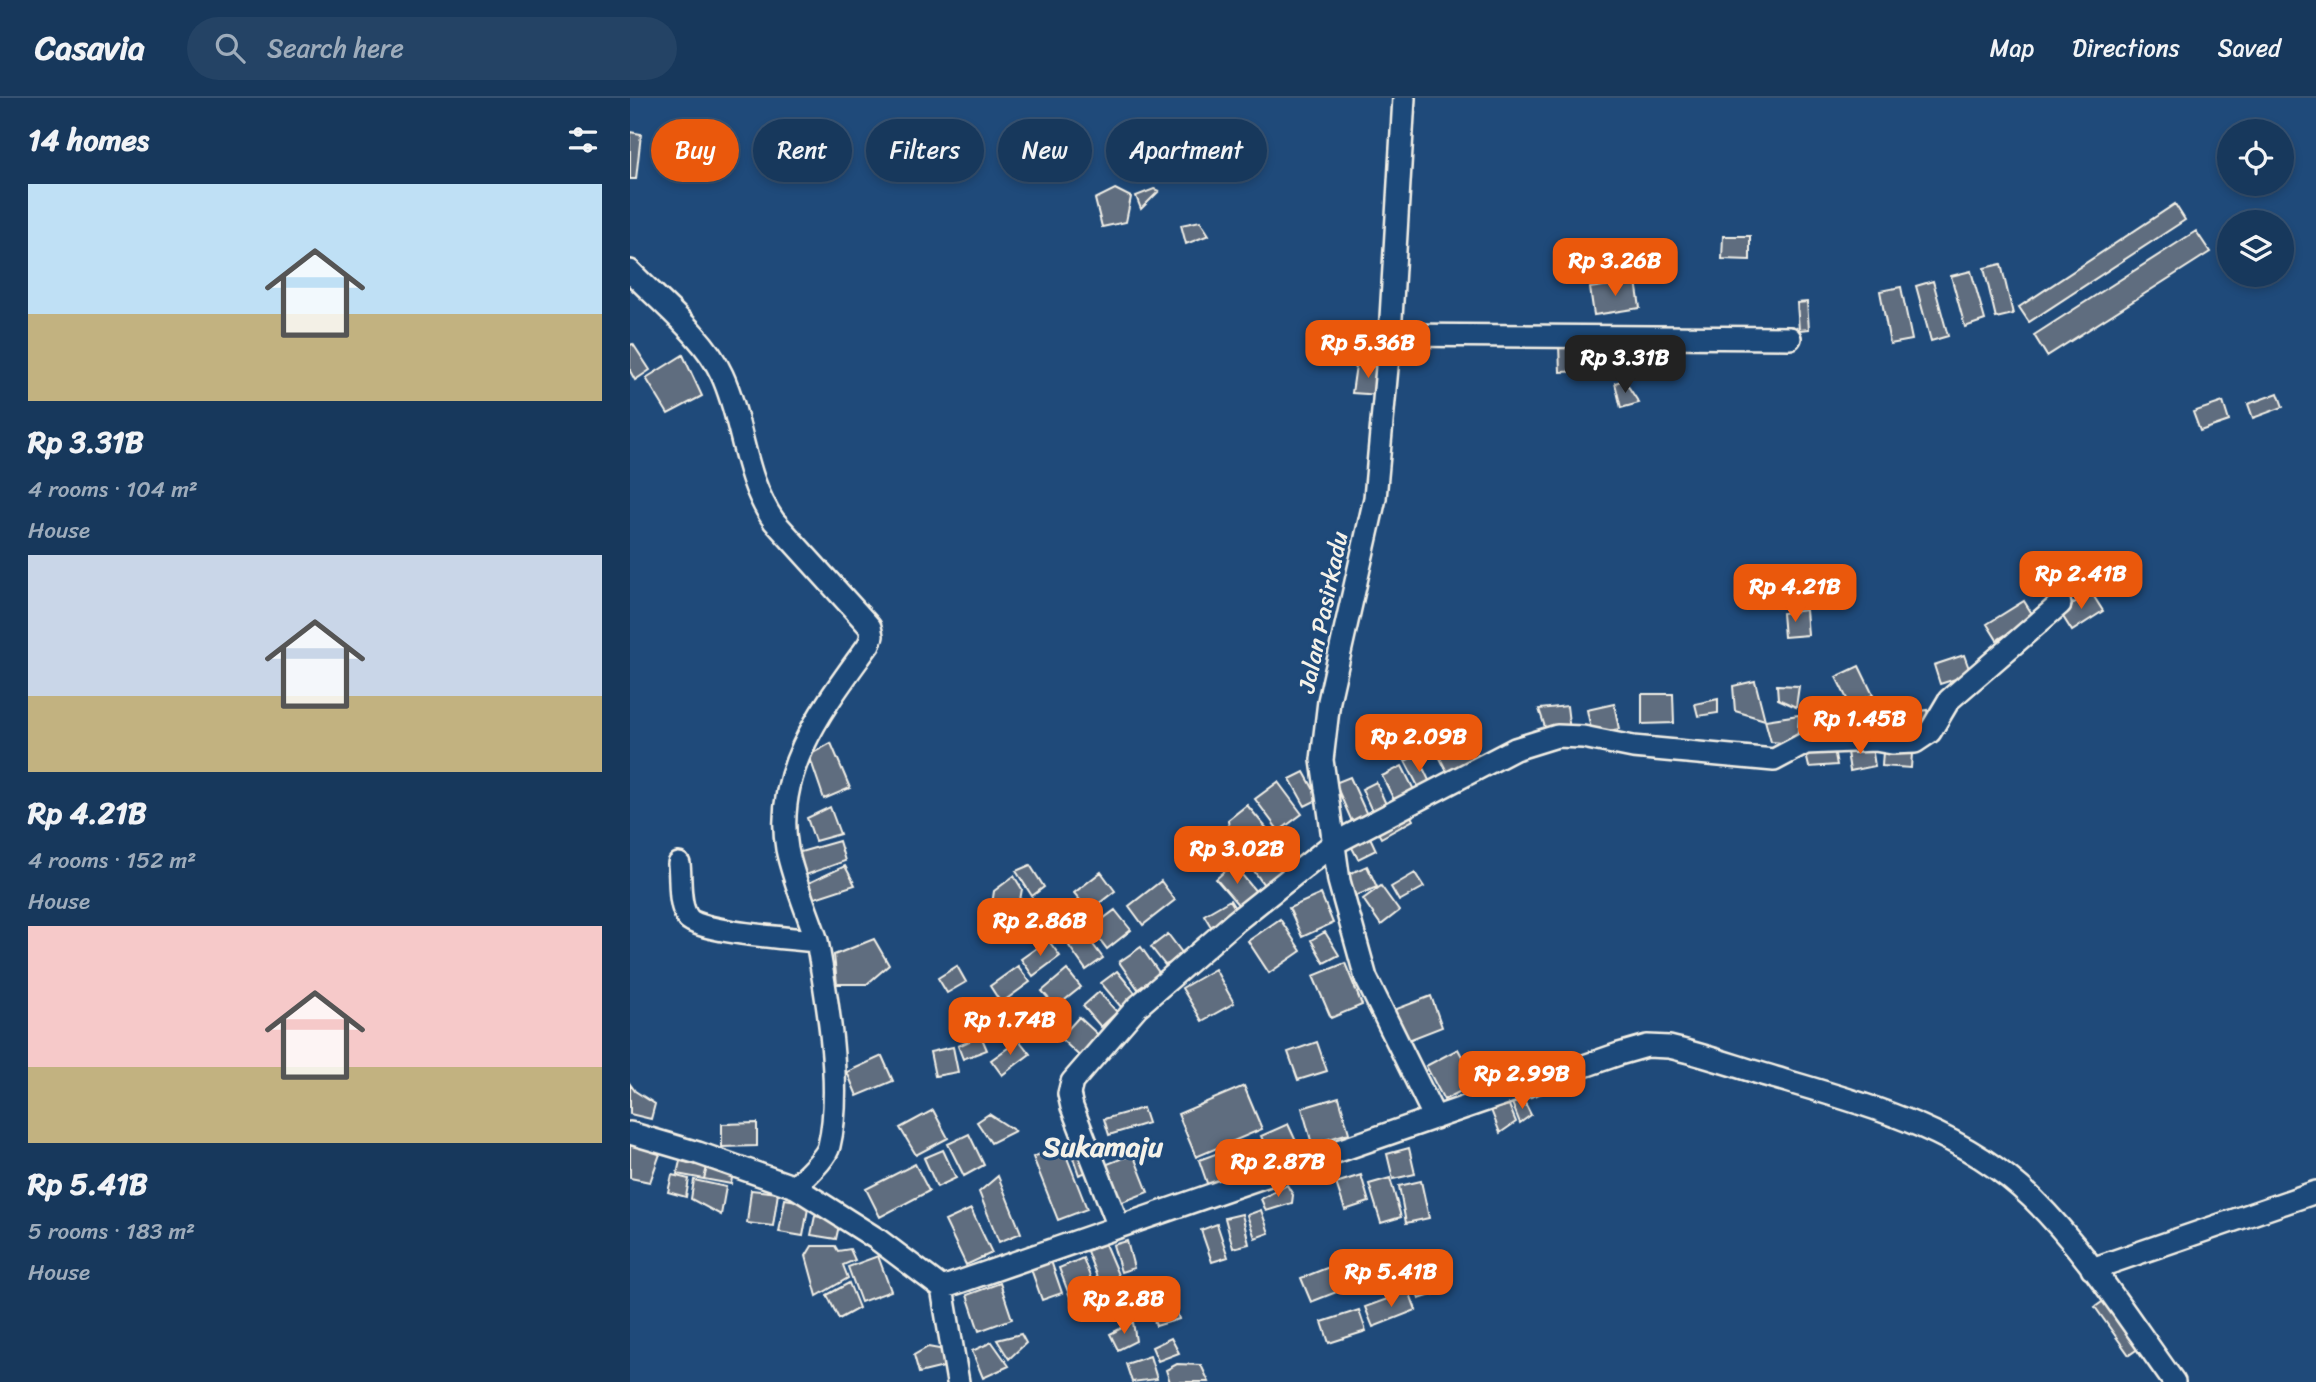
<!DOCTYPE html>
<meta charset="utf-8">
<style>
body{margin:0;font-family:Sriracha,sans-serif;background:#244365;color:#f1f3f6;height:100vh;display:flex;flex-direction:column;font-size:26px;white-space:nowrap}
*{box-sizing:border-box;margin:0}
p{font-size:23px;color:#9eacbb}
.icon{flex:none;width:38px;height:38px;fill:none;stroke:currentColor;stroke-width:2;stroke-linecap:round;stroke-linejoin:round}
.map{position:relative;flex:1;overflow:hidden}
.panel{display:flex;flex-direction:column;background:#17385c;width:630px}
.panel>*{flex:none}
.hud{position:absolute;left:21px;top:21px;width:665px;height:63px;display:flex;gap:14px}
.buttons{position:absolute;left:1587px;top:21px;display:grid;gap:14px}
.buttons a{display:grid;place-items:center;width:77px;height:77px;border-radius:50%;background:#17385c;box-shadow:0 4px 10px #0003,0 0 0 2px #365272;font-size:35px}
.price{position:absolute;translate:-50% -60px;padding:0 16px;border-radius:14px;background:#ea580c;color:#fff;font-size:23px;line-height:46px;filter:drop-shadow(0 2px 4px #0008)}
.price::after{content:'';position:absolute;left:50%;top:42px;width:21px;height:16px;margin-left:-10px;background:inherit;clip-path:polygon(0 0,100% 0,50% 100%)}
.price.on{background:#222;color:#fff}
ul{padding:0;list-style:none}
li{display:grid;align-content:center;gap:14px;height:371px;padding:0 28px}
li span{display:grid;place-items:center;height:217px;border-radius:0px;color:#555}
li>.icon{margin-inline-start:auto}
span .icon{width:126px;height:126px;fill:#fffc;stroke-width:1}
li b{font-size:30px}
h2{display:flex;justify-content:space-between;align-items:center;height:84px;padding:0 28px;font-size:30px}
.chip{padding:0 24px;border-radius:32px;background:#17385c;box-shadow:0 4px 10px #0003,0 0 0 2px #365272;font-size:24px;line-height:63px}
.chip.on{background:#ea580c;color:#fff}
header{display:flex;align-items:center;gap:42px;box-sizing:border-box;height:98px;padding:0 35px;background:#17385c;border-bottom:2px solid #365272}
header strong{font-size:33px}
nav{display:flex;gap:38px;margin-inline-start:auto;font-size:24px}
.search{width:490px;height:63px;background:#244365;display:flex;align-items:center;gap:18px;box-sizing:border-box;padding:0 24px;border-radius:38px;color:#9eacbb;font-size:26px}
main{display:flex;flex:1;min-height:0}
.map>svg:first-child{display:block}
</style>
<header>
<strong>Casavia</strong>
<div class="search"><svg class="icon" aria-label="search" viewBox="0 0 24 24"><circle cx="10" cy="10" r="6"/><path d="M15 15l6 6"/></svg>Search here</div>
<nav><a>Map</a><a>Directions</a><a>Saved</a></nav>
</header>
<main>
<section class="panel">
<h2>14 homes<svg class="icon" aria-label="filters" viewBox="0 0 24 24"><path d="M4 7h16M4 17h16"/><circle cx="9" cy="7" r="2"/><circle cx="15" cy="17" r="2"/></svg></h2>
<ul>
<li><span style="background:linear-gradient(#bfe0f5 60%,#c2b280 0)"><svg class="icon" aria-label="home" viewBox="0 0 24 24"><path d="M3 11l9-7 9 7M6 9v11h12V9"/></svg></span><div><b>Rp 3.31B</b><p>4 rooms · 104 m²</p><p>House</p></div></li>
<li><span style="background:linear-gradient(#c9d6e8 65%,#c2b280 0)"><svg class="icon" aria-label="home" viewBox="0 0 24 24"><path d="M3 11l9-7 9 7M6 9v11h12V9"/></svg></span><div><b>Rp 4.21B</b><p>4 rooms · 152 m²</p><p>House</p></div></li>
<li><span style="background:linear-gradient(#f6c9c9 65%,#c2b280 0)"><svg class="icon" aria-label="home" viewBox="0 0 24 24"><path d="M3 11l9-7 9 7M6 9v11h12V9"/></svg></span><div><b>Rp 5.41B</b><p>5 rooms · 183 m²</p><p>House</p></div></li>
</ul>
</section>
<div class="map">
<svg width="1686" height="1284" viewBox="0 0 1686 1284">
<rect width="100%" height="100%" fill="#1f4a7a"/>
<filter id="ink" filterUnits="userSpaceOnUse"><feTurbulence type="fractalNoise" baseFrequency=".0143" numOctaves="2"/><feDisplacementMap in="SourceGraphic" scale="14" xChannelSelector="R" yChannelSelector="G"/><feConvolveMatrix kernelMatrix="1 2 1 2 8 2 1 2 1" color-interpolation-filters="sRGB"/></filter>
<g filter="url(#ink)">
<!-- building -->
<path fill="#5f6d7f" stroke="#f4f1e8" stroke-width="2" d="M0,34L11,36L6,81H0Z
M485,91L501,99L496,124L472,129L465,101Z
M524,91L529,93L511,111L506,98Z
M1545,106L1555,122L1399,224L1389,209Z
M570,123L579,137L556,146L551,127Z
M1566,133L1580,154L1417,258L1404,237Z
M1093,138H1120V162L1092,161Z
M1371,166L1383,216L1366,220L1354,170Z
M1341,173L1355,222L1335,229L1321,178Z
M1006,183L1010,210L964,217L960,190Z
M1303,183L1318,238L1301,243L1286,188Z
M1271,189L1282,242L1260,246L1250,193Z
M1177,204L1179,231L1169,232L1167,205Z
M3,246L20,272L5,282L0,273V247Z
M929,247L954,248L955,273L930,274Z
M53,257L72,298L38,316L16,280Z
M726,267L752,269L751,297L722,295Z
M994,282L1009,305L991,310L985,285Z
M1648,295L1653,309L1623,320L1618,306Z
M1593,304L1599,323L1570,333L1563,314Z
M1150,481L1152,502L1123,505L1121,484Z
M1461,494L1473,513L1442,533L1430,514Z
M1394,503L1404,519L1367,542L1357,526Z
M1176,512L1178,537L1154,539L1152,515Z
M1334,557L1341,576L1310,586L1304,567Z
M1229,568L1243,597L1220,607L1206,579Z
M1125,583L1135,622L1105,613L1103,588Z
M1147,587L1169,588L1166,609L1148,601Z
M1012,596H1043L1044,625L1012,626Z
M1088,601V615L1068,618L1065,606Z
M984,606L989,631L962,636L957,612Z
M937,608L940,633L917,635L909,611Z
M1297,612L1299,633L1279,635L1276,615Z
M1169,617L1167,646L1141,644L1135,622Z
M1241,643L1245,668L1220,673L1216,648Z
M201,645L220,690L194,701L179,657Z
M835,645L845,664L819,678L809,658Z
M1203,646L1207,667L1179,669L1174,648Z
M1253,653L1282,655L1281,670L1252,668Z
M787,657L803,691L792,696L775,663Z
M772,668L787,698L767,708L752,678Z
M674,674L689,701L675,708L660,681Z
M720,679L738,719L723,726L705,685Z
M648,684L672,716L649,733L625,701Z
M746,684L759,713L745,720L732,691Z
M617,707L644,739L602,760L598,722Z
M200,709L210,736L185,743L177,720Z
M778,713L783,722L751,740L746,731Z
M738,735L746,752L728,761L719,744Z
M209,743L215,763L173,778L167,755Z
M644,750L660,773L636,790L620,767Z
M603,766L628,796L611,810L586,781Z
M400,767L414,789L402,798L386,773Z
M215,768L225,787L179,802L174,787Z
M737,768L747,789L723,799L714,778Z
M471,774L485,793L459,813L444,795Z
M785,775L794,789L769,803L761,789Z
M384,778L392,791L389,808L367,823L361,813L364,793Z
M531,783L545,802L513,827L499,808Z
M751,788L769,813L751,827L733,801Z
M691,796L703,825L672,839L659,810Z
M600,802L609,817L583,832L574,817Z
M485,812L501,832L477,851L461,830Z
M400,817L412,834L398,843L386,826Z
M650,821L671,853L639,875L618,843Z
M695,834L709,857L694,865L681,842Z
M455,836L473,860L456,872L439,848Z
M538,836L556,860L535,867L521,849Z
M244,841L259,867L237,886H207L204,857Z
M418,842L430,858L403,878L391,861Z
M511,849L530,876L508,891L489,864Z
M715,865L732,907L701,920L683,878Z
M327,868L336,884L317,895L308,880Z
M388,868L400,884L371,905L360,888Z
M585,871L604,905L572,923L552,890Z
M437,872L451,889L426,909L412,893Z
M487,873L506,896L491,909L471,885Z
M469,894L487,914L471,929L453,908Z
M801,898L812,929L776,943L764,912Z
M411,904L425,919L405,940L390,925Z
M449,919L476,944L457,965L430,940Z
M351,938L357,952L333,961L328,948Z
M389,942L400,956L372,977L361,962Z
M687,944L697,973L668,982L658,954Z
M323,949L328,974L305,978L300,954Z
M828,951L846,985L814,1002L796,968Z
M252,958L263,983L227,998L217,974Z
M0,986L5,993L25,1006L21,1021L0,1016Z
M614,988L632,1031L566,1059L548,1016Z
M709,999L719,1035L682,1046L672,1010Z
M894,1003L901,1017L890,1025L882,1005Z
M879,1007L886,1024L870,1035L861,1012Z
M513,1010L518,1025L479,1037L474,1021Z
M303,1012L318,1040L286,1057L270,1030Z
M359,1016L385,1033L361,1045L347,1024Z
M127,1025V1048L92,1049V1026Z
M658,1026L670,1052L643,1064L631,1038Z
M339,1036L354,1067L334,1078L318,1046Z
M466,1039L475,1067L449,1077L439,1048Z
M0,1045L31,1053L20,1084L0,1080Z
M615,1045L625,1071L578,1088L569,1062Z
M432,1047L457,1111L428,1122L403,1059Z
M779,1050L785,1076L763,1081L757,1056Z
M313,1052L326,1080L307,1089L294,1060Z
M503,1056L518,1094L490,1105L475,1067Z
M50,1063L77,1069L74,1081L47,1076Z
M285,1066L299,1093L250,1119L236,1091Z
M77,1069L103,1073L101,1086L74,1081Z
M42,1077L59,1081L56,1099L38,1094Z
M731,1077L739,1104L715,1112L706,1085Z
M368,1078L391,1135L369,1144L349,1094Z
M760,1080L771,1119L751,1125L739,1086Z
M64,1082L96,1089L91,1117L61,1101Z
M791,1083L799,1120L776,1125L769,1088Z
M657,1087L663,1097L662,1105L636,1113L631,1101Z
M121,1092L148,1095L143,1128L117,1125Z
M155,1101L179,1105L173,1138L149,1134Z
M341,1111L362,1155L336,1167L315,1123Z
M631,1112L639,1135L625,1140L617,1117Z
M612,1116L619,1146L603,1150L595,1120Z
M185,1118L210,1123L206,1141L181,1137Z
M587,1126L598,1159L582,1164L571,1132Z
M497,1143L504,1170L491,1174L483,1147Z
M475,1146L489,1179L470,1187L457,1153Z
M182,1148H205L208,1153L220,1151L225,1162L213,1167L218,1180L187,1198L176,1158Z
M248,1158L261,1193L231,1204L218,1169Z
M756,1158L764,1186L734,1195L729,1192L722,1168Z
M803,1159L814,1193L789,1201L778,1166Z
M453,1160L469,1202L445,1212L429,1170Z
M421,1163L432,1195L412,1202L401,1171Z
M712,1164L722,1188L681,1204L671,1180Z
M219,1185L229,1210L209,1221L197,1197Z
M370,1185L382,1221L349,1233L337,1197Z
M779,1193L786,1212L743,1229L735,1209Z
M1475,1202L1509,1250L1499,1257L1465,1209Z
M544,1204L549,1221L526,1228L520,1211Z
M729,1212L736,1233L699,1245L692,1224Z
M503,1224L506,1243L488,1252L480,1236Z
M391,1236L396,1245L379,1261L367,1242Z
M541,1240L549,1255L528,1263L522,1249Z
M362,1244L379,1268L353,1280L342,1253Z
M298,1249L315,1252L318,1268L289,1275L284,1257Z
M520,1258L527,1281L502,1284L496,1266Z
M547,1266L571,1267L579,1284H540L536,1272Z"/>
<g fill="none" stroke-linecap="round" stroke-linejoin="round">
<!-- minor casing -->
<g stroke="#f4f1e8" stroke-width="26">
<path id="minor" d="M774,0L760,237L745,400L699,603L692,662L709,783L736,880L805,1020
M0,173C29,203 75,239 92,277C114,325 113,379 144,423L240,529L242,538L239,546C196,606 143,671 157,751C163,781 177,813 187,843
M760,237L1160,240
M49,766C51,781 48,807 58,820C69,834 166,841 187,843C197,900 213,991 199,1048C196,1061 175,1078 165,1089
M0,1035L68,1055L165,1089L247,1141L312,1190L328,1284
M489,1129L442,1009L439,996L442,984L507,909L605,824L703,746L885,651L927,638L953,639L1003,649L1144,662L1176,645L1245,642L1262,645L1285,644L1300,634L1319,602L1430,506
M1462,1171L1686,1094
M312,1190L989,956L1017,948L1039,949C1075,957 1110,970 1146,980C1237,1007 1331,1031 1402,1100C1457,1154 1499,1222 1544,1284"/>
</g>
<!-- minor -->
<use href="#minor" stroke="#1f4a7a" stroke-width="21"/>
</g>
</g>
<g text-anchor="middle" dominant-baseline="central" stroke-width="6" stroke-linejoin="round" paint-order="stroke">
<!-- street labels -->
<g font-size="24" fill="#f4f1e8" stroke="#1f4a7a">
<text transform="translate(693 514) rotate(-78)">Jalan Pasirkadu</text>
</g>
<!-- quarter labels -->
<g font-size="28" font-weight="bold" fill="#f4f1e8" stroke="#1f4a7a">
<text x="473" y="1048">Sukamaju</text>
</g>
</g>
</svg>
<div class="buttons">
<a><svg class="icon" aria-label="locate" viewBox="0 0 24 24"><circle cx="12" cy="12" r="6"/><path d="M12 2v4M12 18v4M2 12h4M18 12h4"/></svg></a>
<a><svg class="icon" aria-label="layers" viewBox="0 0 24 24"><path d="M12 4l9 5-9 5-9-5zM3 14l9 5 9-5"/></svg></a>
</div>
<b class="price" style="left:985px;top:200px">Rp 3.26B</b>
<b class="price" style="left:738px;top:282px">Rp 5.36B</b>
<b class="price on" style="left:995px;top:297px">Rp 3.31B</b>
<b class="price" style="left:1451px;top:513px">Rp 2.41B</b>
<b class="price" style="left:1165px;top:526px">Rp 4.21B</b>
<b class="price" style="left:1230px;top:658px">Rp 1.45B</b>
<b class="price" style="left:789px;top:676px">Rp 2.09B</b>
<b class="price" style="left:607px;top:788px">Rp 3.02B</b>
<b class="price" style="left:410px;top:860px">Rp 2.86B</b>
<b class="price" style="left:380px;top:959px">Rp 1.74B</b>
<b class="price" style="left:892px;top:1013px">Rp 2.99B</b>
<b class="price" style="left:648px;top:1101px">Rp 2.87B</b>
<b class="price" style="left:761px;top:1211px">Rp 5.41B</b>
<b class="price" style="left:494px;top:1238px">Rp 2.8B</b>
<div class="hud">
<a class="chip on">Buy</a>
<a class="chip">Rent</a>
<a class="chip">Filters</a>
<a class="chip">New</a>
<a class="chip">Apartment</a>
</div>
</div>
</main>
